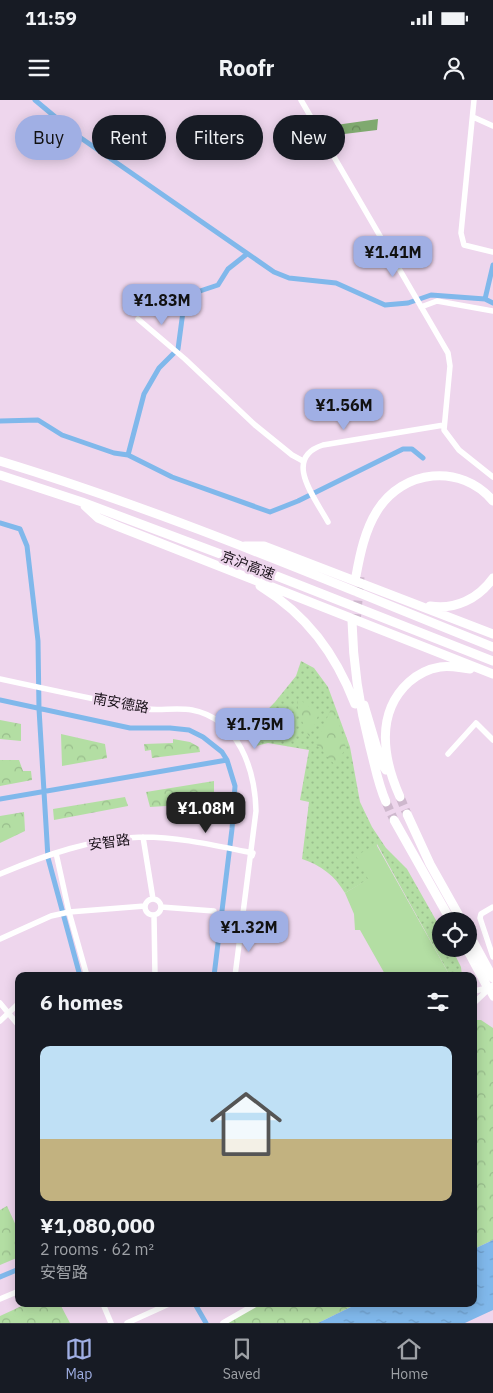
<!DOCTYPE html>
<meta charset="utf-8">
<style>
body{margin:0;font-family:"IBM Plex Sans","Noto Sans SC",sans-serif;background:#20242c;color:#f1f3f6;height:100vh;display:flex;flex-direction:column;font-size:19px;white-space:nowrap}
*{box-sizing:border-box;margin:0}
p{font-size:16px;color:#9ea1a6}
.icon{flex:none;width:28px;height:28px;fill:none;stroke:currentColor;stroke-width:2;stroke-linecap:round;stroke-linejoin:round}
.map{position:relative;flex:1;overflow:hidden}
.sheet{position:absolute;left:15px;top:872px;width:462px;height:335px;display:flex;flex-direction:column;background:#171b24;border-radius:10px;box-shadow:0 2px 12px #0003}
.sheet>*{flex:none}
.top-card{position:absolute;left:15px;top:15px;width:464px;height:45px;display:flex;gap:10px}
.controls{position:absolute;left:432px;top:812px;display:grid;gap:10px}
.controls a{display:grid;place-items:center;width:45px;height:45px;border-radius:50%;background:#171b24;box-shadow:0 2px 12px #0003;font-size:25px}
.price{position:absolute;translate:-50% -42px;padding:0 11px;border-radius:10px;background:#a0afe4;color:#111;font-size:16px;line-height:32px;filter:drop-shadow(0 1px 2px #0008)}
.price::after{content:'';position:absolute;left:50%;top:30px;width:15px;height:11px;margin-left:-8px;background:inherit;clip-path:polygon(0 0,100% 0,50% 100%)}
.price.current{background:#222;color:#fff}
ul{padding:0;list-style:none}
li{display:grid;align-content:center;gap:10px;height:265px;padding:0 25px}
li+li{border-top:1px solid #363941}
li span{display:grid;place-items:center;height:155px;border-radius:10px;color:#555}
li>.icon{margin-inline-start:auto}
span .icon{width:90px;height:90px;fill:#fffc;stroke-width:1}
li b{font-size:21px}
h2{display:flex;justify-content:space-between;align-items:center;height:60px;padding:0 25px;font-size:21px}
.chip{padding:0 18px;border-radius:22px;background:#171b24;box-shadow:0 2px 12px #0003;font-size:18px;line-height:45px}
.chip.current{background:#a0afe4;color:#111}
.status{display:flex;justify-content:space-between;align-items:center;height:35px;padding:0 25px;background:#171b24;direction:ltr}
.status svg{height:14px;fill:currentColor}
header{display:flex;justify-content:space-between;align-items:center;height:65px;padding:0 25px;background:#171b24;font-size:22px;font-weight:700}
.tabs{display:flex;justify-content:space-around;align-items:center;height:70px;border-top:1px solid #363941;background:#171b24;font-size:14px;color:#9ea1a6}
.tabs a{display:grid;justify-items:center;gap:2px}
.tabs .current{color:#a0afe4}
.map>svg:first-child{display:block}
</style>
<div class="status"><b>11:59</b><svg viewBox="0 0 49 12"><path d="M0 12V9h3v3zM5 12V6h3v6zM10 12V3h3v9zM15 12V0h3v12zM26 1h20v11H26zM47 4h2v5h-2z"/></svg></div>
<header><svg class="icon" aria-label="menu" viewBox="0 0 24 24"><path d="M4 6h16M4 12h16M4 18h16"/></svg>Roofr<svg class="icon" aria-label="person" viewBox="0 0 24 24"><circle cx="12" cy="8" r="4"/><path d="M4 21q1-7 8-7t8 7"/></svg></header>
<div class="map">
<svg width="493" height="1223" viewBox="0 0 493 1223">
<defs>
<pattern id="grass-dots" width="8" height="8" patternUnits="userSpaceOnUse" patternTransform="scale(1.25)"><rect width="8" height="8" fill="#b3dea3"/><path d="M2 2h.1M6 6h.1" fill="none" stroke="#99bd8c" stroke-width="1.8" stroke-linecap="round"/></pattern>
<pattern id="forest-crowns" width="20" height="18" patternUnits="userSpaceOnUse" patternTransform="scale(1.25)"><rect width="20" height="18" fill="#7fa96f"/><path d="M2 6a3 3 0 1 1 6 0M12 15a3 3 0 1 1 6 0" fill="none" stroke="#67885a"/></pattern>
<pattern id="park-crowns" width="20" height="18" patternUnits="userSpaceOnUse" patternTransform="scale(1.25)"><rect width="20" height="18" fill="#b3dea3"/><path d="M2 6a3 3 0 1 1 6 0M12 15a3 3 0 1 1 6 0" fill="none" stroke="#99bd8c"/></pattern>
<pattern id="water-ripples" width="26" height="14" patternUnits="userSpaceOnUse" patternTransform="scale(1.25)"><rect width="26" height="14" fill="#80b8eb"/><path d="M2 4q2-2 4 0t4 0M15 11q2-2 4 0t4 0" fill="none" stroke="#6e9dc9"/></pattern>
</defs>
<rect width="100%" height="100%" fill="#eed6ed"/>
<!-- grass -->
<path fill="url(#grass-dots)" d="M301,561L314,568L328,587L350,647L360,702L372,727L386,748L407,769L441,829V849H452L461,867L462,876H450L377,744L369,779L345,793C335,776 321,765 302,759L309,702L300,700L309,650L268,643L256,646L247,631L275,602L296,576Z"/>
<!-- forest -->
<path fill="url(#forest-crowns)" d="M378,19L377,30L328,36L322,27Z"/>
<!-- park -->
<path fill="url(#park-crowns)" d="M297,599C305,601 308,608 316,611L318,616L309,637L299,614Z
M333,604L346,648L335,665L316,644Z
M0,620L21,624V641L0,639Z
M61,634L105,644L107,658L62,666Z
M173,639L190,642L199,647L200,652L152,658L151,650L145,651L144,644L173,643Z
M0,660H19L23,671H31L32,680L0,686Z
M214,681V714L166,706L150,707L146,692Z
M125,697L128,706L54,720L53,709Z
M24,712L25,731L0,743V716Z
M474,920H481L493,928V1140L474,1149Z
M7,1106L19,1132V1157L0,1165V1110Z
M26,1204H60L70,1223H0V1216Z
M260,1204H357L318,1223H224Z"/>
<!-- garden -->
<path fill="#b3dea3" d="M376,744L450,876H386L360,830H355L354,814L345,793L368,779L356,756Z"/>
<!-- water -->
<path fill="url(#water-ripples)" d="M493,1140V1210L465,1223H318L357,1204H474V1149Z"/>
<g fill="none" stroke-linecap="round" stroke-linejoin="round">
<!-- canal -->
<path stroke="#80b8eb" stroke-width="5" d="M35,0L78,36L274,172L289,178L336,183L385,205L408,203L431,195L485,199L493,203
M485,199L493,165
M0,321L38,320L62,335L114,353L128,355L172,377L270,412L298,401L403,349H412L423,358
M128,355L144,294L159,268L178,249L184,204L200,191L218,185L228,169L247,154
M0,423L20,429L27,446L38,541L39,609L48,758L80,876
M0,600L130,628H170L189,630L203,637L222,652L227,660L235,686L232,729L214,876
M0,699L227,660
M0,1177L19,1169
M195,1204L206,1223"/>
<!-- highway-tunnel -->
<path stroke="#ceb8cd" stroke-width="9" stroke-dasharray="9 4.5" stroke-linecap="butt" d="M356,523L360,477
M400,697L407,714
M386,702L394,720"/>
<!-- minor -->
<path stroke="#fff" stroke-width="5.5" d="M301,0L448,253L450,266L444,330L459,350L493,377
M474,0L461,133L464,145L493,152
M473,17L493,26
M421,207L437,201L493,211
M138,219L185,259L255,325L292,355L303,361
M328,422C315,398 282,358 323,345L444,325
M0,579C46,589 92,599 139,608C156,612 174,607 192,610C239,619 255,670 256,711L235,876
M448,654L476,623L493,640
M143,737L153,799
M0,774C45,755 93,738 143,737C180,737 217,746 253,753L252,756
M145 807a8 8 0 1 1 16 0a8 8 0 1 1-16 0Z
M161,807L214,811
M493,807L481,814L480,818L493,857
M154,815L155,876
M0,839L51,816L69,812L56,753
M87,876L69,812L145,806
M474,891L488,888
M0,903L19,926
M474,903L493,885
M0,921L19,903
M0,1199L19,1191
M103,1204L111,1223
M127,1223L169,1204
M223,1223L256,1204"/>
<!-- major -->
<path stroke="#fff" stroke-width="7" d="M488,888L493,897"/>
<!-- highway -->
<path stroke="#fff" stroke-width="9" d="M0,361C168,412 330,482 493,547
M0,375L82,402L223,455L493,561
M85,406L98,418L117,426L493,574
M245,446H264L493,534
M356,476C360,454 365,430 377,411C403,369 461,363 493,401
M260,486C307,515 335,553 355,604
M430,506C455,510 478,499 493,478
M352,521C353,565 359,605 370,647C375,666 378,684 386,702
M364,605L381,662L386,670
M400,697C383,659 375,613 409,582C418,574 428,569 440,567C450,565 460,568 470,569
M407,714L430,764L462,821
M394,720L451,821
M469,834L493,878
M467,849L488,888"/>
</g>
<g text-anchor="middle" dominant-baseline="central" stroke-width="5" stroke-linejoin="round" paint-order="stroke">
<!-- street labels -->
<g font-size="14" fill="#191119" stroke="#eed6ed">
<text transform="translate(248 465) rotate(21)">京沪高速</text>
<text transform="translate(121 603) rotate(10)">南安德路</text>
<text transform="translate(109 742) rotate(-8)">安智路</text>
</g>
</g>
</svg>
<div class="controls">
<a><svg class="icon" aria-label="locate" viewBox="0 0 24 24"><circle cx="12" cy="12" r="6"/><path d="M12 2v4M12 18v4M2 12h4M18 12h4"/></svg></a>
</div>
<b class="price" style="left:393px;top:178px">¥1.41M</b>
<b class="price" style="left:162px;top:226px">¥1.83M</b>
<b class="price" style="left:344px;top:331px">¥1.56M</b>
<b class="price" style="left:255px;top:650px">¥1.75M</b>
<b class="price current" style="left:206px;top:734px">¥1.08M</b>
<b class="price" style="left:249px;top:853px">¥1.32M</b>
<div class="top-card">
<a class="chip current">Buy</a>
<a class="chip">Rent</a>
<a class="chip">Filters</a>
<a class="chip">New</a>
</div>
<section class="sheet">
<h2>6 homes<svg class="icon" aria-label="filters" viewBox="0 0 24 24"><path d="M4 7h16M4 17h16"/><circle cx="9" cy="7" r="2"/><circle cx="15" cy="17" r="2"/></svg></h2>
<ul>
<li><span style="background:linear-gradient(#bfe0f5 60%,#c2b280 0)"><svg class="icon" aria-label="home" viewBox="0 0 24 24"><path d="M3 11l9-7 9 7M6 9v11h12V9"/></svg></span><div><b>¥1,080,000</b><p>2 rooms · 62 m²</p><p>安智路</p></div></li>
</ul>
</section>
</div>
<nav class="tabs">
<a class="current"><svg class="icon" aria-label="map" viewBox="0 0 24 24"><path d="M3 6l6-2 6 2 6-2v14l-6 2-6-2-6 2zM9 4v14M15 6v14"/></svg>Map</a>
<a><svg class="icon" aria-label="saved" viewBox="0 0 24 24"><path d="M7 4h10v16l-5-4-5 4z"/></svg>Saved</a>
<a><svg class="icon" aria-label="home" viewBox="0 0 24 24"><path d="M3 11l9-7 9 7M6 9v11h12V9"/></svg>Home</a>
</nav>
